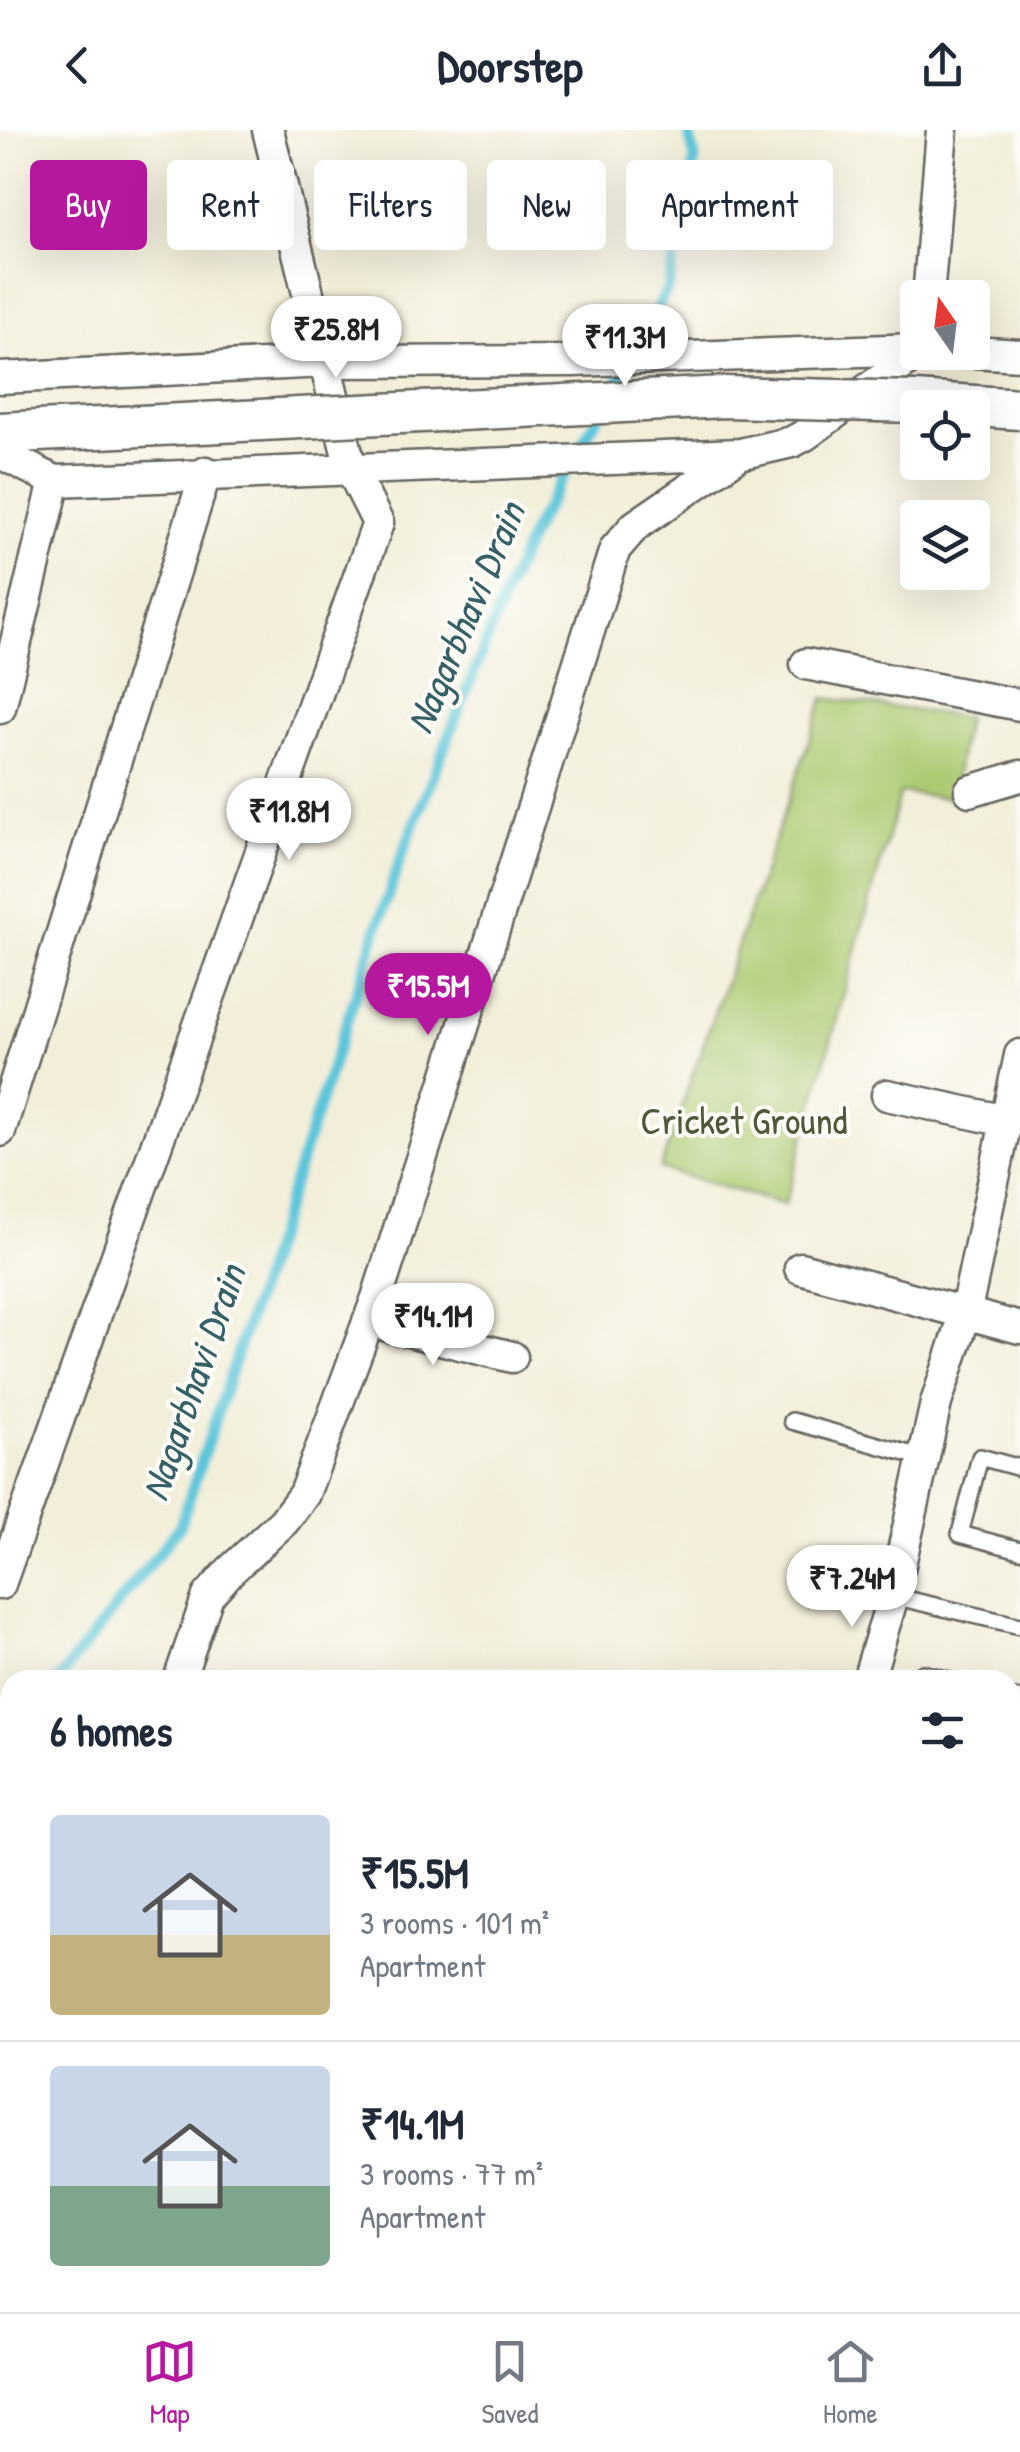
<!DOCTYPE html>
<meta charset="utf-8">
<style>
body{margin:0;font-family:"Patrick Hand",sans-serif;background:#f6f6f7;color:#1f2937;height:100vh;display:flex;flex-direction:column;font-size:38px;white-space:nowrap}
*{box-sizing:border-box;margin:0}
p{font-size:32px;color:#747a83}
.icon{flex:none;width:55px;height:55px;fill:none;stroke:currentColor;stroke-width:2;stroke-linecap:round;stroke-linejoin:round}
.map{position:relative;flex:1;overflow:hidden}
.panel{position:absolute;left:0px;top:1540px;width:1020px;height:642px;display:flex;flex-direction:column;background:#fff;border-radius:30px 30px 0 0;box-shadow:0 10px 40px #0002}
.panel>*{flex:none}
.top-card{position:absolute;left:30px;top:30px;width:960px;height:90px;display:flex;gap:20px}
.needle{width:65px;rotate:346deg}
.fabs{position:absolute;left:900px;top:150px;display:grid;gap:20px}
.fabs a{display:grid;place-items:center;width:90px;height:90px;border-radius:10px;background:#fff;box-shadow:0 10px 40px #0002;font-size:50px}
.price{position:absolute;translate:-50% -85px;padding:0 22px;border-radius:35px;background:#fff;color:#222;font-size:32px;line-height:65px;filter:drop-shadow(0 2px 5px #0008)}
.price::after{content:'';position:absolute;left:50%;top:60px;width:30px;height:22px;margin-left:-15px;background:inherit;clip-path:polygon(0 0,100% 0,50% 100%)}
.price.selected{background:#b5179e;color:#fff}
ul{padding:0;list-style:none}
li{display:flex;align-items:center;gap:30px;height:250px;padding:0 50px}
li+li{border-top:2px solid #e0e1e3}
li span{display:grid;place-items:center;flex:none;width:280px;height:200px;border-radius:10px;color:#555}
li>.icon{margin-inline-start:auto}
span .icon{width:120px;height:120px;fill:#fffc;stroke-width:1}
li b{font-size:42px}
h2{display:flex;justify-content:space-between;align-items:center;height:120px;padding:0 50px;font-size:42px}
.chip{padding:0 35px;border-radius:10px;background:#fff;box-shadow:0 10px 40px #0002;font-size:35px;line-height:90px}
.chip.selected{background:#b5179e;color:#fff}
header{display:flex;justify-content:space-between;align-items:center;height:130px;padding:0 50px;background:#fff;font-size:45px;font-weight:700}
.tab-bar{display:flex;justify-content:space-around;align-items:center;height:140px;border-top:2px solid #e0e1e3;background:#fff;font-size:28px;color:#747a83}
.tab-bar a{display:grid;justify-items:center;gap:5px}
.tab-bar .selected{color:#b5179e}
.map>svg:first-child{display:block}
</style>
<header><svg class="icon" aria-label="back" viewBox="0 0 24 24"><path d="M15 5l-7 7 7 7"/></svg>Doorstep<svg class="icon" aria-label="share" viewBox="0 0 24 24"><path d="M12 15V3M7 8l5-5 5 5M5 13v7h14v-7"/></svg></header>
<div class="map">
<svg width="1020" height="2182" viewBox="0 0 1020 2182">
<rect width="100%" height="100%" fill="#fdfcf7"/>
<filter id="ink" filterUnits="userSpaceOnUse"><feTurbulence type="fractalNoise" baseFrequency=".01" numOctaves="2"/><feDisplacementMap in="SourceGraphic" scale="20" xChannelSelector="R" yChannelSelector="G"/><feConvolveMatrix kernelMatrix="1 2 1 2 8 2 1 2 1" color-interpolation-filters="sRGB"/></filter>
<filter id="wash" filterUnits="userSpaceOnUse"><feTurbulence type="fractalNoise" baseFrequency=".0048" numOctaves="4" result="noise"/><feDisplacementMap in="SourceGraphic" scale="40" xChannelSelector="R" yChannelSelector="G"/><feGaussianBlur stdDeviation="2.25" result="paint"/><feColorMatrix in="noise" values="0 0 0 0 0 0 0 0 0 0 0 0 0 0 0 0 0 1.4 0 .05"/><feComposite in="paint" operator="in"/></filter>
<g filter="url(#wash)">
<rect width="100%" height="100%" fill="#f2eed9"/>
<!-- park -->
<path fill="#abca72" stroke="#647347" stroke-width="2.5" d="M824,568L966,587L952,668L900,663L785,1075L660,1039Z"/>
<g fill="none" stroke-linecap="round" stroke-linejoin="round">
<!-- stream -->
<path stroke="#5dc6da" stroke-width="11" d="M610,265L668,158L695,29L688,0
M58,1550L180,1396L399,733L510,451L535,396L601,281
M0,1623L10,1610
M0,2133L8,2182"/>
</g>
</g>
<g filter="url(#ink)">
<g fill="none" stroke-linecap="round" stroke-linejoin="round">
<!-- lane casing -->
<g stroke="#67665e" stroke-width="20">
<path id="lane" d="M792,1291L924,1328
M1020,1338L980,1327L960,1404L1020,1420
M893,1466L1020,1496
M921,1550L923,1543L949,1550
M1010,1567L1020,1569
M1010,1647L1020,1650
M1010,1726L1020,1728
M1010,2025L1020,2028"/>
</g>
<!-- street casing -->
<g stroke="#67665e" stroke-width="35">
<path id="street" d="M928,168L942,0
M972,222L1020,225
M0,248L326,232L572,231L918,219
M0,323L55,351L740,324L792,312L805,305L919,222
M806,534L1020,575
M0,578L55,351
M970,661L1020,646
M887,965L1006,991
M0,1001L206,342
M800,1138L1020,1198
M368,1191L512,1227
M0,1454L378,393L351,339L268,0
M179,1550L208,1466L230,1441L284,1391L304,1364L377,1168L615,419L635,396L740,324
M868,1550L893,1466L936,1273L965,1185L1020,925
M1010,1814L1020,1817
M464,2182L467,2172"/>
</g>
<!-- secondary casing -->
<g stroke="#67665e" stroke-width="45">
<path id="secondary" d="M0,303L38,301"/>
</g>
<!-- lane -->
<use href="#lane" stroke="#fff" stroke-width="15"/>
<!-- street -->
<use href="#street" stroke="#fff" stroke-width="30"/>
<!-- secondary -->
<use href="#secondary" stroke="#fff" stroke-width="40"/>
<!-- secondary-bridge casing -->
<g stroke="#67665e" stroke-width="45" stroke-linecap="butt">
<path id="secondary-bridge" d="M38,301L725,267L915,272L1020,279"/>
</g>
<!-- secondary-bridge -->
<use href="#secondary-bridge" stroke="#fff" stroke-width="40"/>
</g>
</g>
<g text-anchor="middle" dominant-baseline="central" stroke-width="8" stroke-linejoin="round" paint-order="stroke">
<!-- park labels -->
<g font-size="38" fill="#4e593a" stroke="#fdfcf7">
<text x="744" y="990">Cricket Ground</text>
</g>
<!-- water labels -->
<g font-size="40" font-style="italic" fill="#366068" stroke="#fdfcf7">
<text transform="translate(464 487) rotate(-67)">Nagarbhavi Drain</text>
<text transform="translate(192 1252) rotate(-71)">Nagarbhavi Drain</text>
</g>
</g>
</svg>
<div class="fabs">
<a><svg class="needle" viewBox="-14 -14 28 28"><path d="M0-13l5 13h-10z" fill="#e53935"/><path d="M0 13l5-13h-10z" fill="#747a83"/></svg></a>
<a><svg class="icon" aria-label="locate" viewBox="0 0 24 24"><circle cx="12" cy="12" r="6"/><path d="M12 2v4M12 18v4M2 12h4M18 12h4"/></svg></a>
<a><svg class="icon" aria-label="layers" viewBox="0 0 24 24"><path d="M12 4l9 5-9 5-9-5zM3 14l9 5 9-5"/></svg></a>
</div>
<b class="price" style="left:336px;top:251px">₹25.8M</b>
<b class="price" style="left:625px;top:259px">₹11.3M</b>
<b class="price" style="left:289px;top:733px">₹11.8M</b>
<b class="price selected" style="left:428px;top:908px">₹15.5M</b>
<b class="price" style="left:433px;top:1238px">₹14.1M</b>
<b class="price" style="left:852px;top:1500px">₹7.24M</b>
<div class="top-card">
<a class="chip selected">Buy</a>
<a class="chip">Rent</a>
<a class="chip">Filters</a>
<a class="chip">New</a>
<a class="chip">Apartment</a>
</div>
<section class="panel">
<h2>6 homes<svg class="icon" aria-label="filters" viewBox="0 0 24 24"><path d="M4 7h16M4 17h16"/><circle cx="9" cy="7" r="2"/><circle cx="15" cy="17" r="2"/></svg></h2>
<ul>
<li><span style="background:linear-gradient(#c9d6e8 60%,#c2b280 0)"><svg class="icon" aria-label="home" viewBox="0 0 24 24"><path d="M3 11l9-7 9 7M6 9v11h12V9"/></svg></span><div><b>₹15.5M</b><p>3 rooms · 101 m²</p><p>Apartment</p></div></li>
<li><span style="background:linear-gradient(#c9d6e8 60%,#7fa58c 0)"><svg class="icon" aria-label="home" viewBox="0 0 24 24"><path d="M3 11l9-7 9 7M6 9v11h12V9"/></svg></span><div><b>₹14.1M</b><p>3 rooms · 77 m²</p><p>Apartment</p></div></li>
</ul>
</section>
</div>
<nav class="tab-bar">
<a class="selected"><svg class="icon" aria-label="map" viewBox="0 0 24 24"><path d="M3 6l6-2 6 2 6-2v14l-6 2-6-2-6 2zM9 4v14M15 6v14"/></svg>Map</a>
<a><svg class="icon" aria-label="saved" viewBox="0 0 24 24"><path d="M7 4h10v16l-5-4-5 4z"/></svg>Saved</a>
<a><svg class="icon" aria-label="home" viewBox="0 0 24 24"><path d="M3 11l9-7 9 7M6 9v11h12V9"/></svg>Home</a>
</nav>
